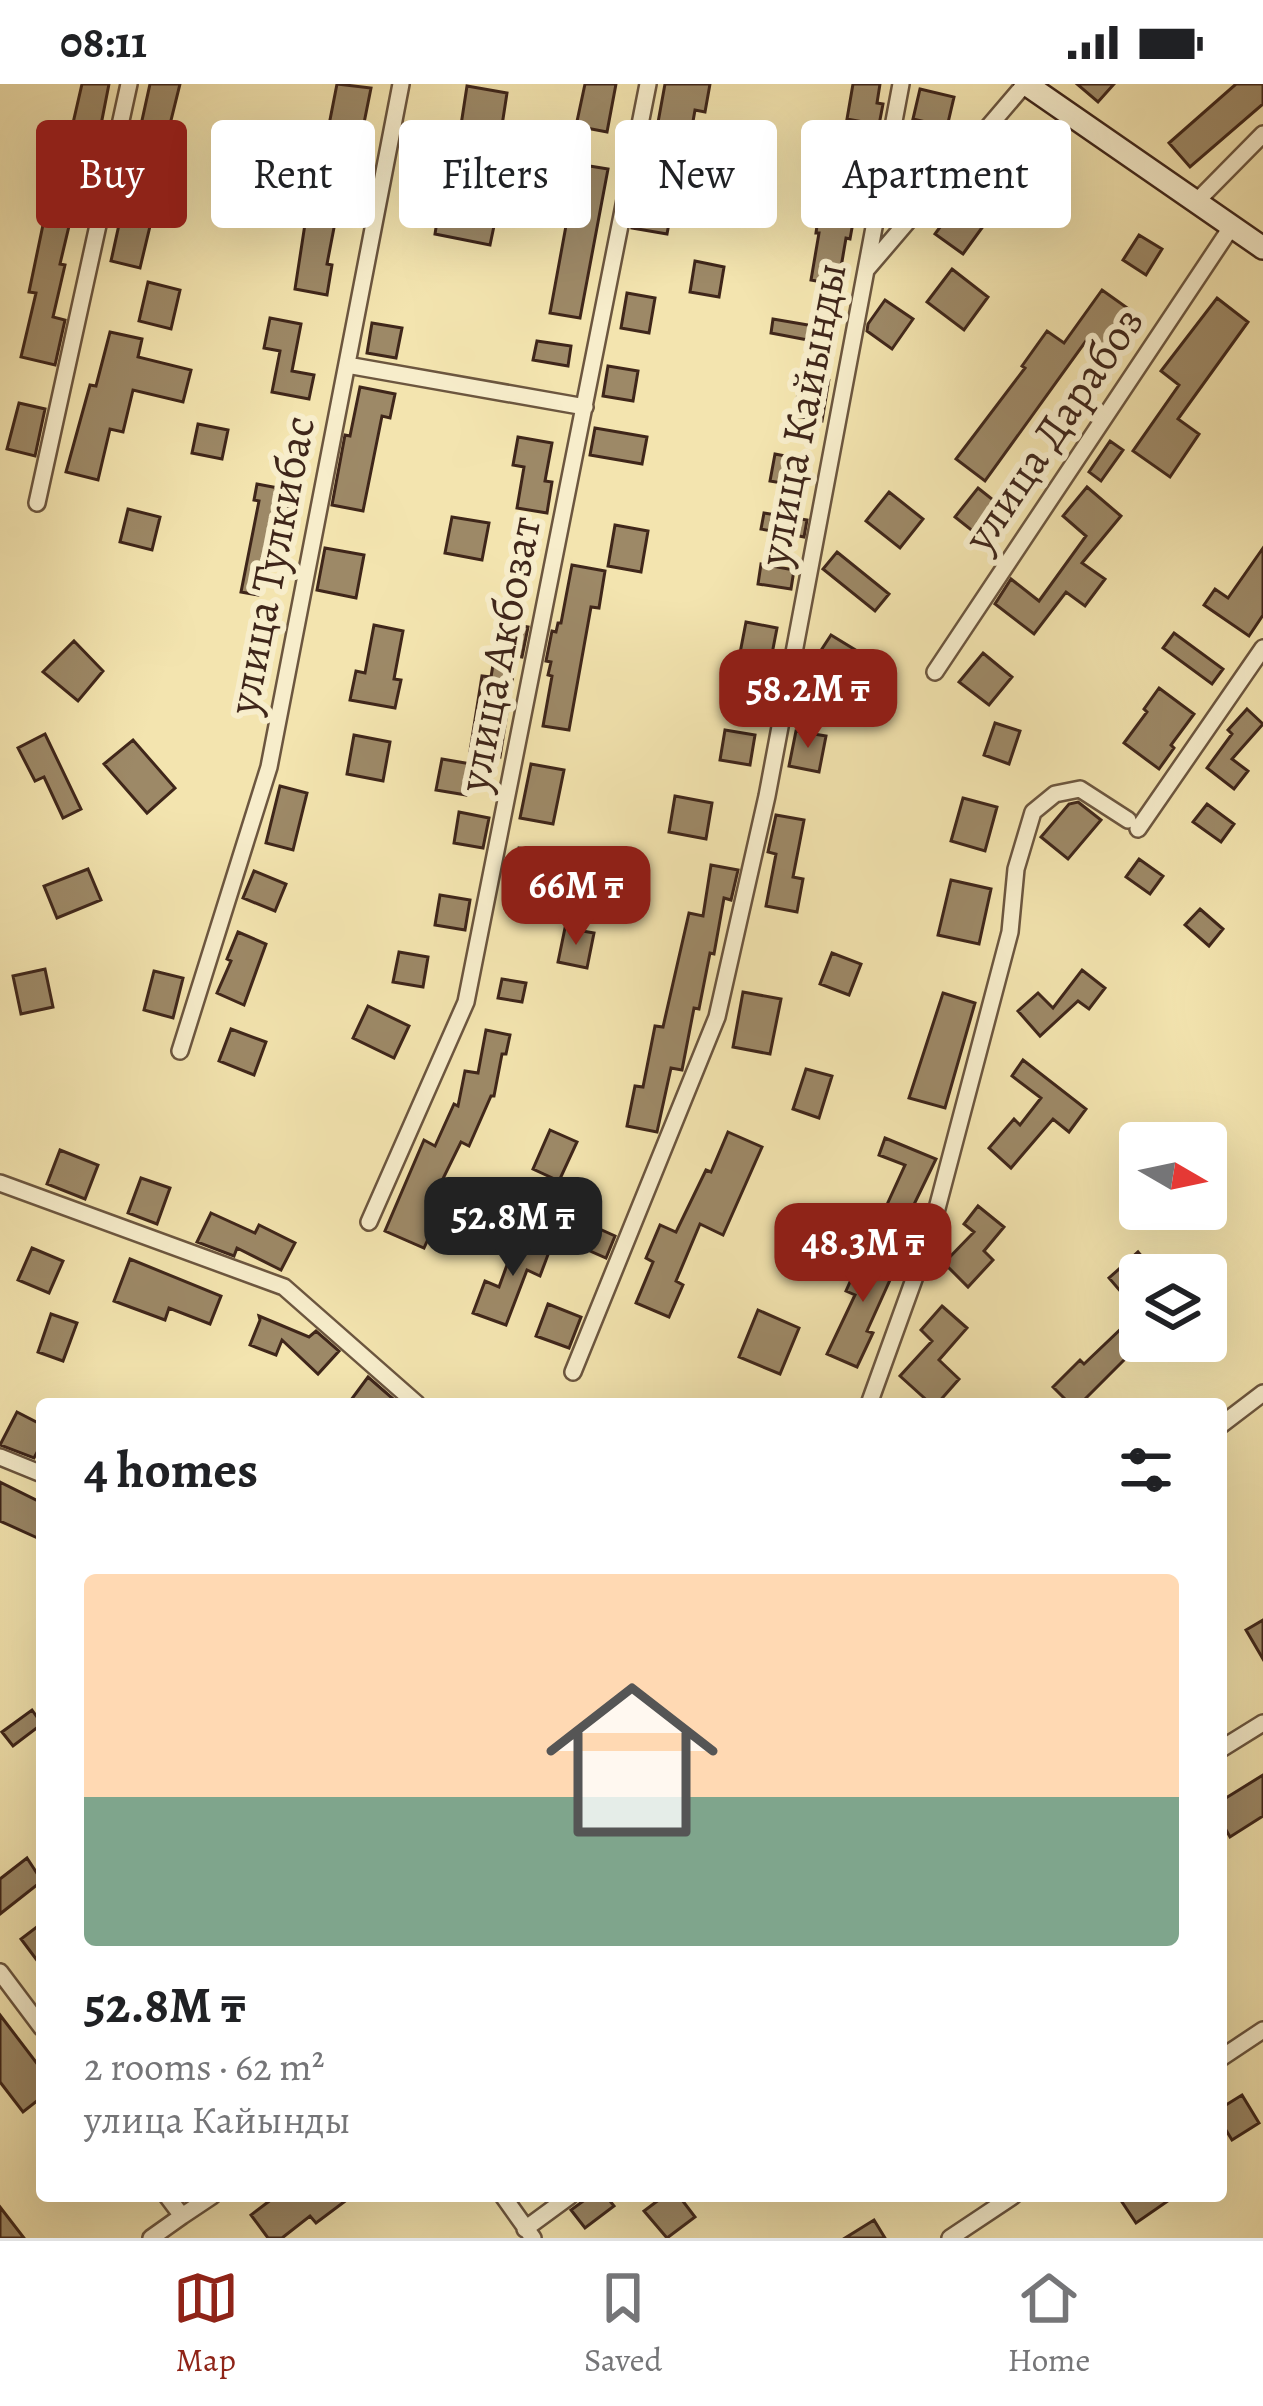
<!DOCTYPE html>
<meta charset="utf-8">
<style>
body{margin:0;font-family:Alegreya,serif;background:#f2f2f2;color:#202124;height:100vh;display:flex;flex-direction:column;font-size:45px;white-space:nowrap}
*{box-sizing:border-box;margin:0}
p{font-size:39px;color:#757577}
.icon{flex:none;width:66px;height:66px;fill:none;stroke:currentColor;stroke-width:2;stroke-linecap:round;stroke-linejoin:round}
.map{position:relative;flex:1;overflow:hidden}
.details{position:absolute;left:36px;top:1314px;width:1191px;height:804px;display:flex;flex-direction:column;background:#fff;border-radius:12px;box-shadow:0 12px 48px #0002}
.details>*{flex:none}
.banner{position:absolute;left:36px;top:36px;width:1191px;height:108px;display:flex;gap:24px}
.needle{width:78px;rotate:99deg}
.tools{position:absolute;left:1119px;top:1038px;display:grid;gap:24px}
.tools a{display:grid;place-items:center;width:108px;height:108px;border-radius:12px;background:#fff;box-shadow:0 12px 48px #0002;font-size:60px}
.price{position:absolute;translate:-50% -102px;padding:0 27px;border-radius:24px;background:#8f2418;color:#fff;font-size:39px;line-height:78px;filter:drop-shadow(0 3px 6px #0008)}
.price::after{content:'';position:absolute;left:50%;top:72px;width:36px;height:27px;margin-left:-18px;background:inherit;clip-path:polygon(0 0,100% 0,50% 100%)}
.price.current{background:#222;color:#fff}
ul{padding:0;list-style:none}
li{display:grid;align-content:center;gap:24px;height:636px;padding:0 48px}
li+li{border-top:3px solid #e0e0e0}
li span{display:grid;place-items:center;height:372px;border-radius:12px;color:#555}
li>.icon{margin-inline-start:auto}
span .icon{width:216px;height:216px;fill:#fffc;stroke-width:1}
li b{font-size:51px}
h2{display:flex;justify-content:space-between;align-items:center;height:144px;padding:0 48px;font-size:51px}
.tag{padding:0 42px;border-radius:12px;background:#fff;box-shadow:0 12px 48px #0002;font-size:42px;line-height:108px}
.tag.current{background:#8f2418;color:#fff}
.status{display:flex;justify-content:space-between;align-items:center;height:84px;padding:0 60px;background:#fff;direction:ltr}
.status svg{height:33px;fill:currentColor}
.tab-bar{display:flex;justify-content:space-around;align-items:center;height:168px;border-top:3px solid #e0e0e0;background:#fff;font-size:33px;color:#757577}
.tab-bar a{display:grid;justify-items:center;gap:6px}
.tab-bar .current{color:#8f2418}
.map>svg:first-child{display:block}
</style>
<div class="status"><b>08:11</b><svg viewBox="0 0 49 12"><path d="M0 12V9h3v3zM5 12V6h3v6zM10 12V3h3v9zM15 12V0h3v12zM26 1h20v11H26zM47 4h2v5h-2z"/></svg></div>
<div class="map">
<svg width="1263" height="2154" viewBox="0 0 1263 2154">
<rect width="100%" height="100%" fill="#f3e4af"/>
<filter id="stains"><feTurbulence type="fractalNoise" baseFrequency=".00167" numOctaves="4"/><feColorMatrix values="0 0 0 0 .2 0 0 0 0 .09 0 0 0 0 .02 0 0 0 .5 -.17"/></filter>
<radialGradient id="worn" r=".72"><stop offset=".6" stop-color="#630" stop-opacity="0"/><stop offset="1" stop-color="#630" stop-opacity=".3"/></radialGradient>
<!-- building -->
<path fill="#9d8967" stroke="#3f261a" stroke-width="3" d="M82,0H109L99,51L96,50L83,106L59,100Z
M150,0H180L146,137L151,138L140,184L111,177Z
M337,0L371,4L359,64L364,65L358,94L344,92L327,180L332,181L327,211L295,205L309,114L319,116L333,46H328Z
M585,0H616L607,48L576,42Z
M665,0H710L705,28L695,26L685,83L645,76L652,43L657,44Z
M853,0H880L877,19L883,20L879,41L847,35Z
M1077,0H1114L1098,18Z
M1236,0H1263V20L1190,83L1169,59Z
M467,2L507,9L501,48L461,41Z
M920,5L954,13L947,43L913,35Z
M999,54L1035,83L1016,107L980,78Z
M835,63L865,68L860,97L830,92Z
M475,74L505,79L500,109L470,104Z
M565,78L608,85L580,234L550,229L570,120L558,118Z
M638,112L673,118L667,150L632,144Z
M956,121L984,141L963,170L935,150Z
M819,127L854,133L850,155L846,154L838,201L811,196L819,149H816Z
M438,131L494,142L490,161L435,150Z
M44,136L69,142L60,180L65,181L53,233L65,236L55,281L21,273L36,209L29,208Z
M1139,151L1162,165L1146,191L1123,176Z
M695,177L724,183L719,213L690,208Z
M952,185L988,213L964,246L927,218Z
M148,198L180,206L171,245L139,237Z
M1102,206L1133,228L1106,266L1088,254L985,397L956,375L1025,284L1022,282L1047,247L1064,259Z
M627,209L655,214L649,249L621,244Z
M1217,214L1248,238L1178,335L1199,350L1170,393L1133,367L1179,301L1161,287Z
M885,216L913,235L892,265L867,247L868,240Z
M270,234L301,240L292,287L314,291L309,315L272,308L280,267L264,264Z
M773,235L837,246L834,261L771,249Z
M372,239L402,244L396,274L367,269Z
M110,248L142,255L138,273L191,286L183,318L133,306L123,348L110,345L98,396L66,388L90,301L96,302Z
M537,257L571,262L568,282L533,276Z
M608,282L638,287L633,317L603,312Z
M829,295L822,337L794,332L799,304L821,308Z
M360,303L395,310L390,334L382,332L363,427L332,421L345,351L350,352Z
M19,319L45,325L35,372L7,365Z
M198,340L228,346L222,375L192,369Z
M595,344L647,353L642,380L590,371Z
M518,353L552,359L545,397L552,398L547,429L517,424L524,383L513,381Z
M1110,357L1123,366L1101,397L1089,388Z
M775,370L811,377L806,403L770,397Z
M257,400L294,407L291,423L275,420L258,511L241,508L259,417L254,416Z
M1087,403L1121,432L1082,479L1105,495L1085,522L1066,508L1034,550L995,520L1011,495L1039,517L1086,452L1063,432Z
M978,404L1012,431L989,460L955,433Z
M889,408L923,435L900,464L866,437Z
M128,425L160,433L152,466L120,458Z
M764,429L807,436L804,453L761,445Z
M452,433L489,439L482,476L445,469Z
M615,441L648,447L641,488L608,482Z
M325,464L364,471L356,514L317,506Z
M1263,464V531L1249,552L1204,521L1215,505L1228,514Z
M837,468L889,510L875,527L823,485Z
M761,480L794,486L791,505L758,500Z
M572,481L605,487L599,524L591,523L569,646L543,642L552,592L548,591L551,578L546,577L552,547L556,548L558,539H561Z
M500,538L528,543L522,573L516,572L500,673L470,667L482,592L491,593Z
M746,538L777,544L766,601L735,595Z
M374,541L403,547L394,595L401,596L395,624L350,616L356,587L365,589Z
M1174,549L1223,585L1212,600L1163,564Z
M831,551L867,573L851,597L816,574Z
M74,557L103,587L78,617L43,588Z
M983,569L1012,593L989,621L959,598Z
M1159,604L1194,630L1171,661L1174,664L1159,685L1124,659L1147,628L1144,625Z
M1247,625L1263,640L1232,675L1248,687L1234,705L1207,684L1232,650L1228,646Z
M995,639L1020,647L1009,680L984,671Z
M725,646L755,651L750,681L720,676Z
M796,647L826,652L819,688L789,682Z
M45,650L81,725L63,734L44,693L35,697L18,664Z
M354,651L390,658L383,697L347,690Z
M133,656L175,704L147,729L104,680Z
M442,675L471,680L466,711L436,706Z
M531,680L564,686L553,740L520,734Z
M280,702L307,709L293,766L266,759Z
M675,712L712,719L706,755L669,748Z
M963,714L997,723L985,767L951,757Z
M1078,718L1101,736L1068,775L1041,753L1069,720Z
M1207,720L1234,740L1221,758L1193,738Z
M459,728L489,734L483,764L454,759Z
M776,731L804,736L793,793L803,795L797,828L766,822L776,770L768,768Z
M519,764L556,770L550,808L513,801Z
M1139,775L1163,792L1150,810L1126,793Z
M711,781L738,786L731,816L724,814L714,870L710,869L699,925L694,924L682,986L671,984L657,1048L627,1042L635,1002L643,1003L655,942L663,943L689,829L703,832Z
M88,785L101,816L57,834L44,802Z
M254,787L286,800L275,827L243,814Z
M951,796L991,805L979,860L938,851Z
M440,811L470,816L465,846L435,841Z
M1200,825L1223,845L1209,862L1185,841Z
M565,844L594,849L587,884L558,878Z
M238,848L266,860L244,921L217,909L231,877L227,875Z
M399,868L428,873L423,903L393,898Z
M832,869L861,880L849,911L820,900Z
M45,885L53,923L21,930L13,892Z
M1082,886L1105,904L1089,925L1078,917L1040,952L1018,927L1038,909L1053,924Z
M154,887L183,894L173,934L144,926Z
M502,895L526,899L522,918L498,914Z
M743,908L781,915L770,970L733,963Z
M943,909L975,919L945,1024L909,1014Z
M368,922L409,942L394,974L353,954Z
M231,945L266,958L254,991L219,977Z
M486,946L510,951L506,970H502L494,1012H491L469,1062L461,1058L430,1121L441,1126L424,1164L385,1147L424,1056L435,1062L454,1020L458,1022L465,987L478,989Z
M1023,976L1086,1025L1069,1048L1053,1035L1011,1084L989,1064L1014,1035L1020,1041L1041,1014L1012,992Z
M806,985L832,992L819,1034L793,1025Z
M550,1046L577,1058L559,1097L533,1085Z
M728,1048L762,1063L723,1151L700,1140L676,1197L683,1201L669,1233L636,1219L653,1178L646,1174L660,1141L676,1148L706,1086L711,1088Z
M885,1054L936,1075L907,1135L885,1125L905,1081L879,1071Z
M60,1066L98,1081L85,1115L47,1100Z
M141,1094L170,1104L157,1140L128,1129Z
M978,1122L1004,1143L984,1167L993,1176L968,1203L944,1179L974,1148L964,1140Z
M211,1129L255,1149L259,1141L295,1159L281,1186L237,1164L234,1172L197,1158Z
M573,1133L615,1152L606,1174L563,1155Z
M519,1148L552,1160L540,1192L527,1186L506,1241L473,1229L485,1197L499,1203Z
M866,1162L899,1176L867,1247L873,1249L857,1283L827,1270L855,1211L846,1207Z
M32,1164L63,1177L49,1209L18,1196Z
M1138,1168L1158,1191H1140V1230L1109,1194Z
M130,1175L221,1212L210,1240L169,1224L165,1236L114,1217Z
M548,1220L581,1233L569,1264L536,1252Z
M942,1222L967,1244L939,1276L959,1295L937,1320H931L900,1292L932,1257L921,1246Z
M758,1226L799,1244L780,1290L739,1273Z
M51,1230L77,1239L63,1277L38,1268Z
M259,1232L309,1253L316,1247L339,1267L318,1290L282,1256L276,1271L250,1261L260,1236Z
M1124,1242L1140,1260L1080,1320H1070L1053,1303L1080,1276L1084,1280Z
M368,1293L399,1320H348Z
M17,1328L42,1341V1359L34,1374L0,1361Z
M0,1398L42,1419V1456L0,1437Z
M1263,1536V1575L1246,1546Z
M32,1626L42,1640L13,1662L2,1648Z
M1263,1691V1732L1230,1753L1221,1737V1717Z
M27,1774L42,1797L0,1830V1795Z
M42,1839V1883L21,1855Z
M0,1931L42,1986V2013L23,2028L0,1998Z
M1242,2011L1259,2039L1232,2056L1221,2038V2024Z
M276,2112H352L316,2139L310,2132L282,2154H268L251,2131Z
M590,2112H606L614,2122L585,2144L571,2126Z
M664,2112H679L695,2133L667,2154L644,2127Z
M1118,2112H1175L1136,2139Z
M0,2123L24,2154H0Z
M874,2136L885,2154H845Z"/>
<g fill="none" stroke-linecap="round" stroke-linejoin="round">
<!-- street casing -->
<g stroke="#6c563f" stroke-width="20">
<path id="street" d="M1195,119L1263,50
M867,185L1025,0
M347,281L585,323
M37,419L129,0
M935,588L1232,142
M1138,745L1263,564
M180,967L269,683L401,0
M0,1099L284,1203L417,1320
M369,1138L466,918L648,0
M573,1288L717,933L767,712L901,0
M869,1320L930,1151L1010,848L1016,785L1033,728L1055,710L1080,705L1128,736
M1221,1341L1263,1309
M0,1373L42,1390
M1221,1665L1263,1639
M0,1888L42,1944
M1221,1974L1263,1946
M167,2112L182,2132L212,2112
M503,2112L533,2154
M525,2145L570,2112
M151,2154L182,2132
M950,2154L1013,2112"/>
</g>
<!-- secondary casing -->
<g stroke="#3f261a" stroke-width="26">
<path id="secondary" d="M1026,0L1263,164"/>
</g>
<!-- street -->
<use href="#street" stroke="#f7edcb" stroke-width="15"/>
<!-- secondary -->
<use href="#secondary" stroke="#f7edcb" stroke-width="21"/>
</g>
<g text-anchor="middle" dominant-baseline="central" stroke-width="12" stroke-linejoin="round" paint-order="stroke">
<!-- street labels -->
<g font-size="45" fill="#3f261a" stroke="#f7edcb">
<text transform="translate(802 330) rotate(-79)">улица Кайынды</text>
<text transform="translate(1053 345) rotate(-56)">улица Дарабоз</text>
<text transform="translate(271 481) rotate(-79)">улица Тулкибас</text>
<text transform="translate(499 570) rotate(-79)">улица Акбозат</text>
</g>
</g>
<rect width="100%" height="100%" filter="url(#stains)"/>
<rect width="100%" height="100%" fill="url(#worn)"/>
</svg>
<div class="tools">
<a><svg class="needle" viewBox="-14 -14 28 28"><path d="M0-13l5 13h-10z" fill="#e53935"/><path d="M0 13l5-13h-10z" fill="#757577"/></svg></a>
<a><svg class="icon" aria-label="layers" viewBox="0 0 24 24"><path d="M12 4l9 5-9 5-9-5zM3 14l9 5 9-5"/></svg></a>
</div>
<b class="price" style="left:808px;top:667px">58.2M ₸</b>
<b class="price" style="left:576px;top:864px">66M ₸</b>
<b class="price current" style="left:513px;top:1195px">52.8M ₸</b>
<b class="price" style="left:863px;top:1221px">48.3M ₸</b>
<div class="banner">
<a class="tag current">Buy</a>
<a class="tag">Rent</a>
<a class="tag">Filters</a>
<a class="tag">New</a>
<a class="tag">Apartment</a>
</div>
<section class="details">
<h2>4 homes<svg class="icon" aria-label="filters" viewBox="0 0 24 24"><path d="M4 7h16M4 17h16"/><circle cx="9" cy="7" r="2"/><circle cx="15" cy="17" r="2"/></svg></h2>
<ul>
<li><span style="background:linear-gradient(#ffd9b3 60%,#7fa58c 0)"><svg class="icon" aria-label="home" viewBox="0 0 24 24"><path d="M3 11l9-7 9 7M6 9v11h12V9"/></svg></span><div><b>52.8M ₸</b><p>2 rooms · 62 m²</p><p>улица Кайынды</p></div></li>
</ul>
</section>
</div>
<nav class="tab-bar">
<a class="current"><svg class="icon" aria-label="map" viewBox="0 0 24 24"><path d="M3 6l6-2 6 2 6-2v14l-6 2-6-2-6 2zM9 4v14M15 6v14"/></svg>Map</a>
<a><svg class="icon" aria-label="saved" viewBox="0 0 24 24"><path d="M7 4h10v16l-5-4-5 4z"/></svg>Saved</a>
<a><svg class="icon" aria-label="home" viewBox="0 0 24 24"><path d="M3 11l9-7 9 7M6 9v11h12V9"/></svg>Home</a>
</nav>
